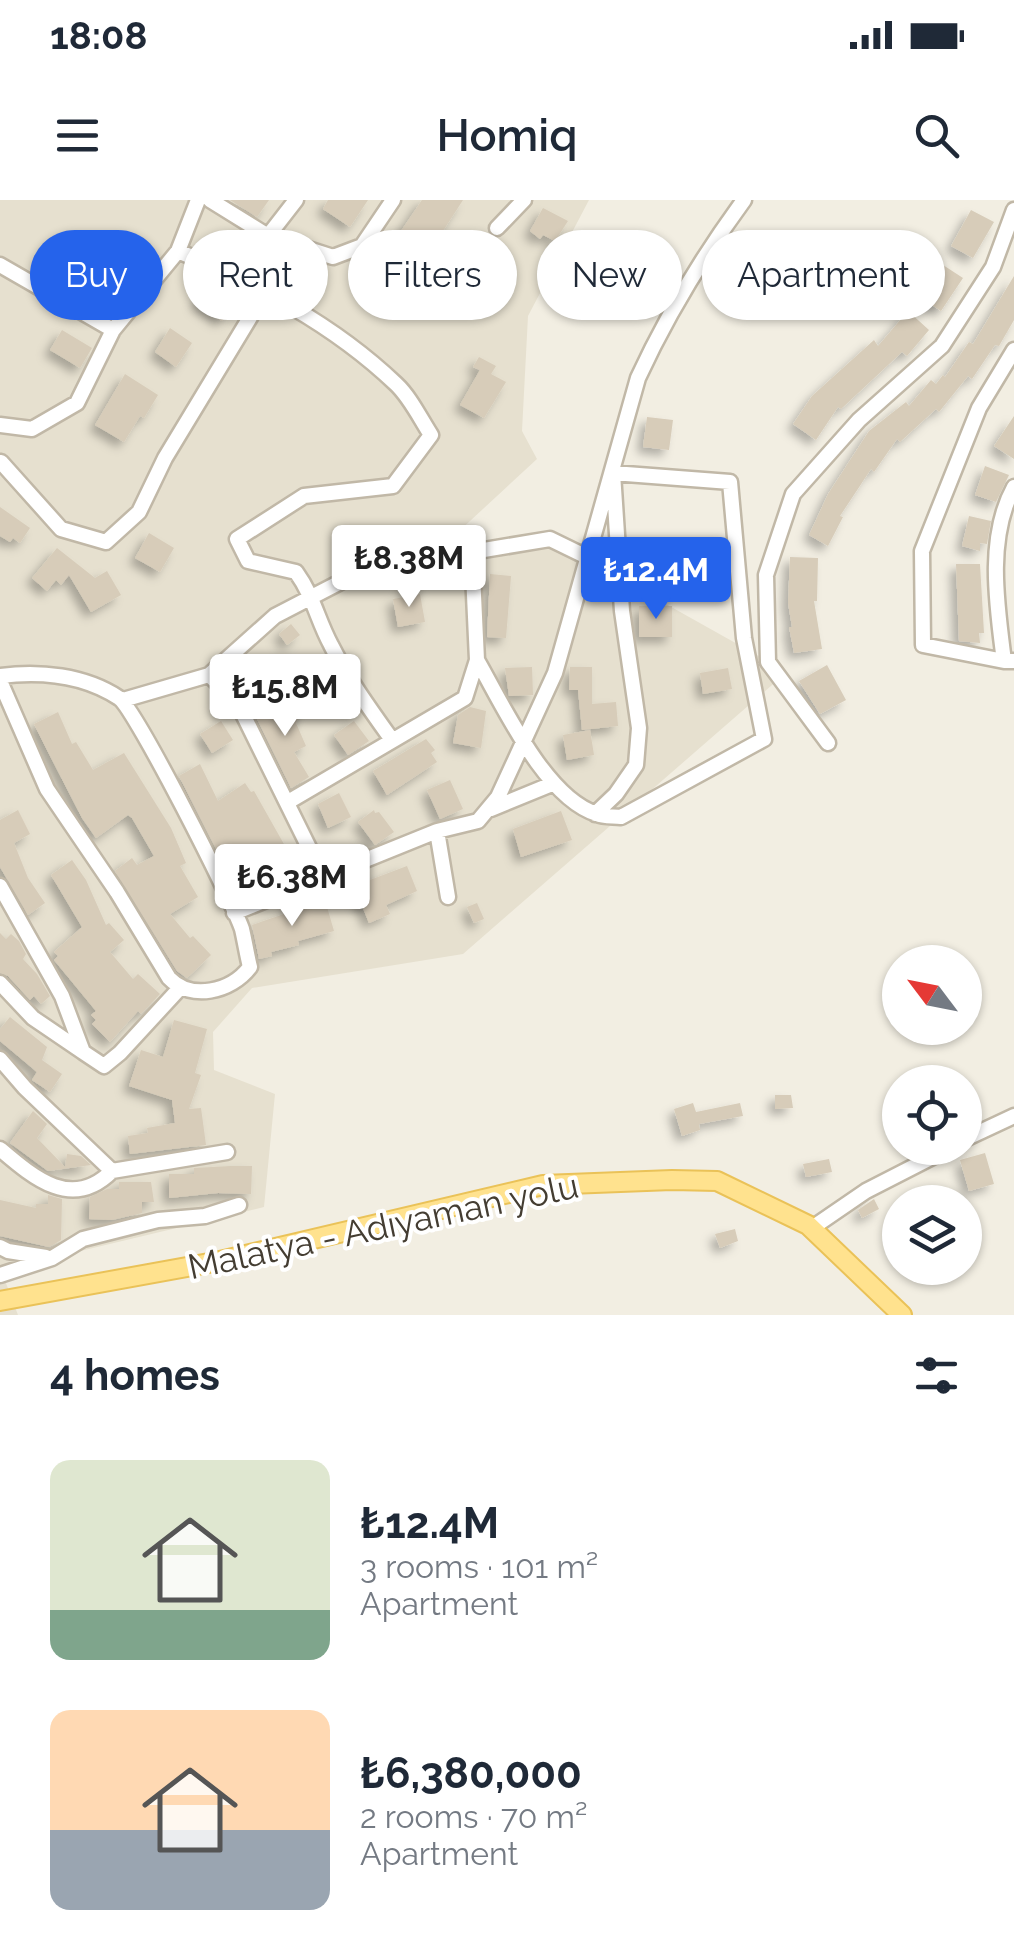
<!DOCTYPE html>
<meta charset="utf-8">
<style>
body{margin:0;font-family:Raleway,sans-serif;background:#f2f2f3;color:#1f2937;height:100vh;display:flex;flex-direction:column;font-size:38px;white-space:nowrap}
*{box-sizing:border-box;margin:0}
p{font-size:32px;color:#747a83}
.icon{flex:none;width:55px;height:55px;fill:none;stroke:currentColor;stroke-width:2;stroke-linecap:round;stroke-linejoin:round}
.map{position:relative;height:1115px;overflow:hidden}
.details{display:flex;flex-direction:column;background:#fff;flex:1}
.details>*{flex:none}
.top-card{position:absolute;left:30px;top:30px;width:955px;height:90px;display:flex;gap:20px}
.needle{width:65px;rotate:302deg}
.tools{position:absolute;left:882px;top:745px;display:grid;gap:20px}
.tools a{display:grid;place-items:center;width:100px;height:100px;border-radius:50%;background:#fff;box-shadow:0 2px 8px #0004;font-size:50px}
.price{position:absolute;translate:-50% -85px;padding:0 22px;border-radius:10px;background:#fff;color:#222;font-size:32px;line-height:65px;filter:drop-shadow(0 2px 5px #0008)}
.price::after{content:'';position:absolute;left:50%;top:60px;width:30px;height:22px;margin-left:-15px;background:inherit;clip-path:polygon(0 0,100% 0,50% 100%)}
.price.on{background:#2563eb;color:#fff}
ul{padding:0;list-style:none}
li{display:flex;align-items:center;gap:30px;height:250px;padding:0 50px}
li span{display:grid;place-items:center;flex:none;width:280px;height:200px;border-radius:20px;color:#555}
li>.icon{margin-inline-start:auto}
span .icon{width:120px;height:120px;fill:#fffc;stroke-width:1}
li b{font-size:42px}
h2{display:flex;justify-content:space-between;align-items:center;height:120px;padding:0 50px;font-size:42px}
.pill{padding:0 35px;border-radius:45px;background:#fff;box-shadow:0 2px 8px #0004;font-size:35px;line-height:90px}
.pill.on{background:#2563eb;color:#fff}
.status{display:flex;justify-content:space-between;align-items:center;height:70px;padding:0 50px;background:#fff;direction:ltr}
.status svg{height:28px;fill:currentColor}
header{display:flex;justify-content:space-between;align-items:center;height:130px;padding:0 50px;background:#fff;font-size:45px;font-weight:600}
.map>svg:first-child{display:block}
</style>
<div class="status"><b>18:08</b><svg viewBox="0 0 49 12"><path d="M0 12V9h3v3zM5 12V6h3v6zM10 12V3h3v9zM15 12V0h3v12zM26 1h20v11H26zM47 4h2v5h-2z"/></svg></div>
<header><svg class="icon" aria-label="menu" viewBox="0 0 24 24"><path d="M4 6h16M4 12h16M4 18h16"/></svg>Homiq<svg class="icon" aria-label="search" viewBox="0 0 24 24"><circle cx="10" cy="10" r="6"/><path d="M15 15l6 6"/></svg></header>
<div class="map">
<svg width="1014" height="1115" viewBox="0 0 1014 1115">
<defs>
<filter id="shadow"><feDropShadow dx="-6" dy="6" stdDeviation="5" flood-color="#0004"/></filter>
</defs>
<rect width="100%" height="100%" fill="#f2eee2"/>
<!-- residential -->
<path fill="#e6e0cf" d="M0,0H589L528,116L522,231L537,259L430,358L550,339L787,472L463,754L252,788L213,832L214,870L275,894L264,1007L1,1070L18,1115H0Z"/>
<!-- building -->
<path fill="#d7ccb9" filter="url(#shadow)" d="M230,0H269L257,17Z
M328,0H368L350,27L323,9Z
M422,0H463L439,37L429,31L411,61L384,45L392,31L399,34Z
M543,8L568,21L555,41L543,35L540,39L530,31Z
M971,10L994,22L973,58L951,46Z
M943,65L963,78L941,111L921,98Z
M1014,76V120L999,146L995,145L972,179L968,176L939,212L936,209L900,242L897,239L874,272L871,269L840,316L843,317L828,346L809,335L828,294L869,231L906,202L909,206L931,180L936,184L943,175L945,177L969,142L973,144Z
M108,83L128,95L113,113L96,103Z
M208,85L234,102L222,121L196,103Z
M908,111L929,130L907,156L902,152L841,209L838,207L816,240L793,224L812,196L874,140L878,146Z
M170,128L192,143L176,167L155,152Z
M62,130L92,148L80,168L50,150Z
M479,157L496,166L491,174L506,182L484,218L460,205L480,170L473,167Z
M125,174L158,195L144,218L140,216L124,242L95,225Z
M1014,216V259L994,246Z
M647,217L673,220L669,250L643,247Z
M985,266L1009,275L996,302L975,295Z
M0,307L30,328L20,343L13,338L10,342L0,336Z
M969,316L991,321L987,344L980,343V351L962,346Z
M149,333L174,348L160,372L135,358Z
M57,348L95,378L107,371L121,395L91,412L69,375L61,385L56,380L47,391L32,378Z
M790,357L818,358L817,401H814L822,449L794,453L789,427H792L788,403Z
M956,364H980L984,433H979L980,443L959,441Z
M490,374L511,376L506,438L487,437Z
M420,394L425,422L398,427L393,399Z
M639,406H672V437H639Z
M291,424L300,435L287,445L279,434Z
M827,465L846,500L820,514L799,481Z
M532,467L533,495L509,496L505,468Z
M570,467H592V504L616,502L618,526L582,530L578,490H569Z
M728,468L732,489L703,494L700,473Z
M287,498L303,505L296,523L306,546L294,552L309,577L291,588L254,513L264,507L270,517L283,509Z
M470,507L486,511L481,548L453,543L458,515Z
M58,512L72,544L76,542L93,570L124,553L171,628L186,663L180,666L198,697L170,714L190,738L193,736L211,755L187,778L177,771L115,671L132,658L137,665L154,656L132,618L128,615L96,638L82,618L47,550L34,524Z
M221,521L233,540L212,553L200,534Z
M354,521L369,541L348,555L334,535Z
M590,530L594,555L567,560L563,535Z
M426,539L435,550L431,553L437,562L387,595L373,571Z
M200,564L218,601L245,583L251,592L254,591L285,646L270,656L275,655L276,662L292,661L293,678L241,694L234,668L227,671L179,576Z
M450,580L463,609L440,619L427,590Z
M339,593L351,617L328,628L318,604Z
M18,610L30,634L14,643L28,678L45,703L28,715L0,667V620Z
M374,610L375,613L379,612L394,632L375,645L358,622Z
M561,611L572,640L521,657L513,629Z
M72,660L86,680L106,725L109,723L124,740L110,752L133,779L138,774L160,794L141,814L138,811L110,842L92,824L96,820L91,815L96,811L54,760L58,756L54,752L82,727L51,675Z
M407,666L417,691L386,705L390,714L369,723L354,686Z
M325,700L334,731L298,741L299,745L271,752L272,756L259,759L252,725Z
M477,703L484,719L474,723L467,707Z
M0,733L6,739L11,734L19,741L26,754L23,759L37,774L50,796L41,804L34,796L30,800L8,776L0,773Z
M10,817L47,847L42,860L62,874L50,892L32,880L37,872L0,841V829Z
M174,820L207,829L195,873L201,875L189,909L201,908L206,945L130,954L128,936L148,933L147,928L175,923L172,900L129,886L141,850L163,857Z
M775,895H791L793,908L775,909Z
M693,903L696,912L740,903L743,916L699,924L700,930L682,936L674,909Z
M33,911L47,924L37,938L65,967L67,954L81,956L91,965L48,971L10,943Z
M985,953L994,984L969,991L960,960Z
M829,959L832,972L806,977L803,964Z
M231,966H252L251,994L218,993L169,998V974H194V968Z
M119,982H151L154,1002H142V1013L112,1020L89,1019L90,997L107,989H119Z
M48,995L62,999L61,1040L49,1047L0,1036V1000L36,1008V1004H48Z
M874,999L879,1009L862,1018L858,1010Z
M735,1029L738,1041L720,1048L715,1034Z"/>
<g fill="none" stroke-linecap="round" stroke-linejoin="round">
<!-- minor casing -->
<g stroke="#c1b8a7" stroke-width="19">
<path id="minor" d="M210,0L268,36L296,0
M497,28L524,0
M268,36L333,57L362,46L393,0
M178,51C257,85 332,123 396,184C410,197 420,218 431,235L393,286L304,296L237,339L248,361L296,372C314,397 317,419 331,445C348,479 370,509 392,540
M0,65L113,130
M0,225L32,229L77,203L113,130L178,51L198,0
M1,262L61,329L106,342L139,312L165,258L266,91
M1014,287C986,338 997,406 1004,461H1014
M477,460C503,505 545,598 597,614C604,617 613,616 621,617L764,539L744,438L730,282L613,273L622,411L639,528L636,565L616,594L595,614
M1004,461L923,445L922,351L979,208L1014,150
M0,476C40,471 84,475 119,498C135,508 233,702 242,729C245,742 247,755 250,767C231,792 191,801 169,778L117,692L47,589L0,481
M123,500L209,475
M828,543L768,462L766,375L793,294L859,220L942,146L993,67L1014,10
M288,602L465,498L477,460L472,352
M491,609L552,584
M437,631L478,621L498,597L555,473L638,178C667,115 703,56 744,0
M323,676L237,502L209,475L275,416L381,361L472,352L550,339L589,358
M0,686L62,796L83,852L33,818L0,783
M234,713L437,631L448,697
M83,852L104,866L120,853L179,789
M0,859L25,888L112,971
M965,939L1014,916
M0,949C34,978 72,1011 112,971L227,952
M812,1028L866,991L950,948
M0,1047L8,1051L46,1057
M0,1075L52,1058L83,1039L158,1020L205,1016L239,1005"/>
</g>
<!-- major casing -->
<g stroke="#eac258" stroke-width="22">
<path id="major" d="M0,1101L220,1061L543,985L672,980L717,981L808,1025L902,1115"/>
</g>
<!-- minor -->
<use href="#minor" stroke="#fff" stroke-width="14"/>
<!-- major -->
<use href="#major" stroke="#ffe28e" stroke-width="18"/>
</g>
<g text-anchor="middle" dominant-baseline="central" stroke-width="8" stroke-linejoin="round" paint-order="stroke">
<!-- street labels -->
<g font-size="35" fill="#443d32" stroke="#fff">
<text transform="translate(383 1026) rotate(-12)">Malatya - Adıyaman yolu</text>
</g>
</g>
</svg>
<div class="tools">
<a><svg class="needle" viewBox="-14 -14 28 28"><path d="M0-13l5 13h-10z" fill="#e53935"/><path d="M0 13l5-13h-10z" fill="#747a83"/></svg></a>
<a><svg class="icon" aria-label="locate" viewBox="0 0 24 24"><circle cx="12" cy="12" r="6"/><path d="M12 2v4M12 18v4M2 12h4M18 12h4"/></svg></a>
<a><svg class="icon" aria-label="layers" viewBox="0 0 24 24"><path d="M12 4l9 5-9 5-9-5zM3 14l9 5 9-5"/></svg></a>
</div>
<b class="price" style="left:409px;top:410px">₺8.38M</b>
<b class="price on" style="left:656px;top:422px">₺12.4M</b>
<b class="price" style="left:285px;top:539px">₺15.8M</b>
<b class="price" style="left:292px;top:729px">₺6.38M</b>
<div class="top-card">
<a class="pill on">Buy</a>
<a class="pill">Rent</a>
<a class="pill">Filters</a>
<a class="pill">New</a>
<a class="pill">Apartment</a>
</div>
</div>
<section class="details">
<h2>4 homes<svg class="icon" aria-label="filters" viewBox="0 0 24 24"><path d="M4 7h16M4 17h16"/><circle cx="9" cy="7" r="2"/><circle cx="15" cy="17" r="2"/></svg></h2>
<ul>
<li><span style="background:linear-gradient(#dfe7d0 75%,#7fa58c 0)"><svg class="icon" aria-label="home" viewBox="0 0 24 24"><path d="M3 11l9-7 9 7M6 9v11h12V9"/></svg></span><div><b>₺12.4M</b><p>3 rooms · 101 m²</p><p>Apartment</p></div></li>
<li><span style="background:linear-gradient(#ffd9b3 60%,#9aa5b1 0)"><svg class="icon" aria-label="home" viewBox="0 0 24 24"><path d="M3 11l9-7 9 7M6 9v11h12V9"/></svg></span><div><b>₺6,380,000</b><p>2 rooms · 70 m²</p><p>Apartment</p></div></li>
</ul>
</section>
